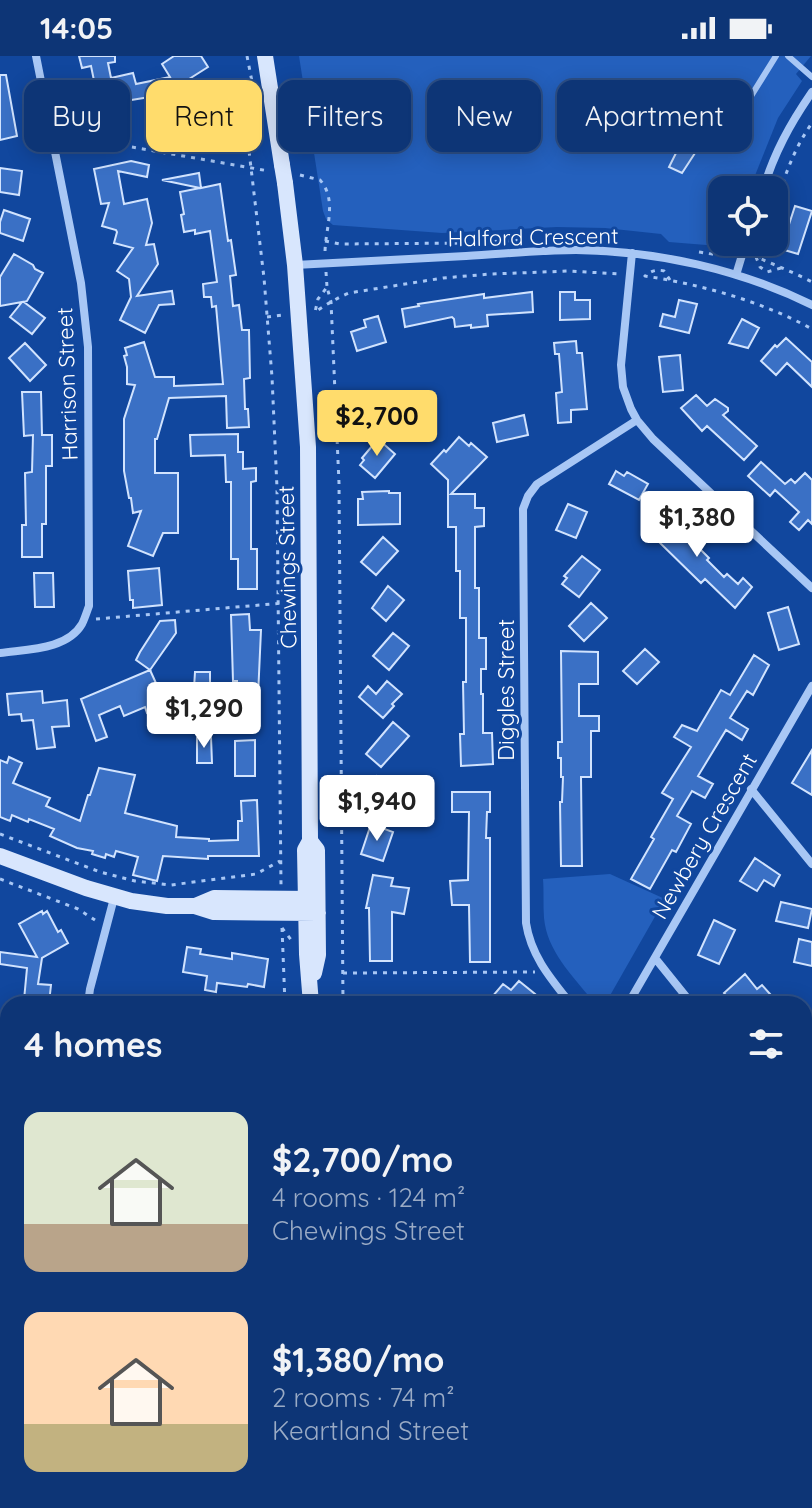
<!DOCTYPE html>
<meta charset="utf-8">
<style>
body{margin:0;font-family:Quicksand,sans-serif;background:#1b407e;color:#f1f3f6;height:100vh;display:flex;flex-direction:column;font-size:30px;white-space:nowrap}
*{box-sizing:border-box;margin:0}
p{font-size:26px;color:#9aabc5}
.icon{flex:none;width:44px;height:44px;fill:none;stroke:currentColor;stroke-width:2;stroke-linecap:round;stroke-linejoin:round}
.map{position:relative;flex:1;overflow:hidden}
.drawer{position:absolute;left:0px;top:940px;width:812px;height:512px;display:flex;flex-direction:column;background:#0d3576;border-radius:24px 24px 0 0;box-shadow:0 4px 20px #0003,0 0 0 2px #2d5088}
.drawer>*{flex:none}
.top-card{position:absolute;left:24px;top:24px;width:764px;height:72px;display:flex;gap:16px}
.fabs{position:absolute;left:708px;top:120px;display:grid;gap:16px}
.fabs a{display:grid;place-items:center;width:80px;height:80px;border-radius:16px;background:#0d3576;box-shadow:0 4px 20px #0003,0 0 0 2px #2d5088;font-size:40px}
.price{position:absolute;translate:-50% -68px;padding:0 18px;border-radius:8px;background:#fff;color:#222;font-size:26px;line-height:52px;filter:drop-shadow(0 2px 4px #0008)}
.price::after{content:'';position:absolute;left:50%;top:48px;width:24px;height:18px;margin-left:-12px;background:inherit;clip-path:polygon(0 0,100% 0,50% 100%)}
.price.on{background:#ffdc6c;color:#111}
ul{padding:0;list-style:none}
li{display:flex;align-items:center;gap:24px;height:200px;padding:0 24px}
li span{display:grid;place-items:center;flex:none;width:224px;height:160px;border-radius:16px;color:#555}
li>.icon{margin-inline-start:auto}
span .icon{width:96px;height:96px;fill:#fffc;stroke-width:1}
li b{font-size:34px}
h2{display:flex;justify-content:space-between;align-items:center;height:96px;padding:0 24px;font-size:34px}
.chip{padding:0 28px;border-radius:16px;background:#0d3576;box-shadow:0 4px 20px #0003,0 0 0 2px #2d5088;font-size:28px;line-height:72px}
.chip.on{background:#ffdc6c;color:#111}
.status{display:flex;justify-content:space-between;align-items:center;height:56px;padding:0 40px;background:#0d3576;direction:ltr}
.status svg{height:22px;fill:currentColor}
.map>svg:first-child{display:block}
</style>
<div class="status"><b>14:05</b><svg viewBox="0 0 49 12"><path d="M0 12V9h3v3zM5 12V6h3v6zM10 12V3h3v9zM15 12V0h3v12zM26 1h20v11H26zM47 4h2v5h-2z"/></svg></div>
<div class="map">
<svg width="812" height="1452" viewBox="0 0 812 1452">
<rect width="100%" height="100%" fill="#11479e"/>
<!-- green -->
<path fill="#2460bd" d="M299,0H811L796,18L802,25L778,62L752,127L741,124L737,134H722V186H731V191L669,186L661,178L605,172L557,171L442,177L333,169L326,163L323,155Z
M610,818L665,843L608,943C602,948 598,948 592,944C572,919 547,895 544,862C543,849 544,835 543,823Z"/>
<!-- building -->
<path fill="#3a70c5" stroke="#d1e3fe" stroke-width="2" d="M79,0H115V6L108,7L111,22L133,17L136,28L170,21L162,8L174,0H201L208,11L151,47L150,41L125,45L128,62L124,65L109,68L104,43L98,44L91,10L82,12Z
M0,19H6L17,80L0,84Z
M216,38L220,55L216,56L221,78L199,82L197,73L180,76V74L173,75L172,72L165,74L164,68L156,70L152,50Z
M681,87L697,94L682,117L669,111Z
M131,105L149,109L147,121L118,115L124,148L147,143L152,167L146,189L154,188L158,208L137,240L172,235L174,248L159,249L145,277L120,264L131,241L129,223L117,215L133,192L114,187L117,176L116,174L102,170L109,147L101,148L94,113Z
M0,112L22,115L19,139L0,136Z
M199,117L201,132L220,128L228,185L231,184L236,219L230,220L233,250L239,249L242,274H249L250,322L244,323L245,353H248L249,371L227,372L226,340L169,342L157,383H155V417H178V477H163L153,500L128,490L141,455L133,457L131,442H129L124,415V363L135,329L127,328V311L124,300L127,299L125,292L144,286L155,321H174V330L223,328L216,250L212,251L211,241H204L203,228L217,226L210,175L195,178V174L184,176L181,159L184,158L180,136L200,132L162,124Z
M795,150L812,155L798,198L781,193Z
M4,154L30,163L23,185L0,177V166Z
M14,198L33,209L35,213L43,217L27,245L24,246L45,262L32,278L10,261L22,246L0,250V221Z
M532,236L533,256L487,259L488,270L471,272V269L455,271L454,263L452,261L405,271L402,253L419,250L418,248L484,238V242Z
M560,236H575V244H590V263L560,264Z
M679,244L697,248L689,277L660,270L663,258L675,261Z
M378,260L386,286L357,295L351,276L366,271L364,264Z
M742,263L759,272L748,292L729,287Z
M786,282L812,306V331L787,307L776,319L761,305L775,289L777,291Z
M576,285L577,297H582L587,353L571,354V366L558,367L556,337L562,336L559,298H555L554,287Z
M25,287L46,309L30,325L9,302Z
M680,299L683,334L663,336L659,301Z
M22,336H41L42,379H52V410H46V468H42V501H22V469H26L25,417L32,416L33,379L24,380Z
M381,337L407,360L399,369L389,360L377,373L352,350L362,338L372,347Z
M696,339L707,350L715,343L728,352V355L723,359L757,390L744,404L707,370L702,375L681,352Z
M524,359L528,379L497,386L493,367Z
M238,378V396H243V413L256,412V425L251,426V493H257V533H238V503H231V426H226L225,399L191,400L190,379Z
M459,381L469,390L471,387L487,401L451,438H475V452H484V470L475,471V532H479V582H486V613H481V638H483V677H492L493,708L461,710L460,678H464L463,626H466V562H460V515H456V471H448V424L431,408L444,394L446,396Z
M378,383L395,398L375,422L360,409L364,404L362,402Z
M761,406L785,428L791,423L795,427L805,417L812,424V468L808,464L799,474L790,466L799,456L775,434L770,440L748,420Z
M616,415L624,420L627,416L648,428L639,444L609,428Z
M389,435V437H400V468L358,469V443H363L362,436Z
M568,448L587,456L576,482L556,474Z
M667,453L691,475L687,480L709,502L707,504L724,521L727,518L738,528L743,522L752,531L735,552L705,523L701,527L658,485L664,478L653,468Z
M383,481L398,495L376,519L361,506Z
M582,500L600,514L579,541L562,528L567,522L564,520Z
M159,512L162,549L133,552V544H130L128,515Z
M34,517H53L54,551H35Z
M388,530L404,544L386,565L372,552Z
M591,547L607,562L584,585L569,570Z
M788,551L799,588L779,594L768,557Z
M249,558L250,574H261L258,640L254,641L255,661H215L214,657L237,651V625H233L231,559Z
M175,564L176,577L150,614L166,649L147,657L145,651L124,660L120,650L99,659L107,681L96,685L81,643L150,614L136,604L140,596L160,565Z
M393,577L409,590L389,614L373,600Z
M645,593L659,606L637,628L623,615Z
M561,595L598,596V628H579V660H599V675H591V721H581L582,810H561L560,746H562L563,721H561V702H558V686H562Z
M754,599L769,609L753,639L747,635L730,662L748,673L742,684L726,674L698,720L713,728L705,742L692,735L677,760L691,768L676,796L672,794L650,833L631,823L654,783L651,781L673,743L662,737L691,691L674,681L682,669L697,675L721,634L730,639Z
M195,616H210V633L194,632Z
M387,625L402,638L392,648L394,650L383,662L359,641L368,630L376,638Z
M42,635L43,647L67,644L69,670L52,671L55,691L37,693L33,664L22,665L21,658L9,659L7,638Z
M393,666L409,680L381,711L366,698Z
M211,681L212,707H197V682Z
M255,684V720H235V685Z
M812,694V739L792,727Z
M9,701L22,707L13,727L50,742L46,750L80,765L88,739H90L99,712L135,719L125,757L177,770L176,781L209,783V785L238,784V765H242L241,745L257,744L259,800H208V803L163,800L157,825L133,819L138,801L116,795L114,801L106,798L105,802L92,798L93,795L77,792L50,780L54,773L29,763L28,766L12,759L10,765L0,761V704L7,707Z
M377,720L393,728L377,759L361,750Z
M452,736H490V756H487L486,782H490V906H470L469,849H452L450,825L468,824L469,756H452Z
M371,768L393,776L383,805L361,798Z
M755,802L780,819L774,830L764,824L757,835L740,825Z
M373,819L393,822L391,830L409,832L404,858L392,856V905H370L369,852H366Z
M781,846L812,853L808,872L776,865Z
M42,855L43,858L47,855L58,876L61,874L68,887L42,902L38,928L51,929L49,947L24,944L27,912L0,908V896L37,901L19,868Z
M714,864L735,874L719,908L698,899Z
M799,883L812,886V910L794,906Z
M187,891L201,893L200,898L232,903V897L268,903L264,931L248,928L247,931L217,927L216,936L205,934L207,920L183,916Z
M745,918L757,933L762,929L770,938L759,948H742L738,943L733,947L724,937Z
M519,925L535,938L527,948H486L503,928L511,934Z"/>
<g fill="none" stroke-linecap="round" stroke-linejoin="round">
<!-- path -->
<path stroke="#a8c7f5" stroke-width="3" stroke-dasharray="4 6" stroke-linecap="butt" d="M247,0L254,36
M256,47L247,78L264,222L272,321L277,432L281,829
M63,79L269,115
M300,119L320,124C338,144 325,173 325,197
M774,156C783,124 793,94 812,67
M325,185L340,188L472,187L521,184
M699,196C713,198 723,202 733,191
M759,202L765,186
M781,212L767,216L760,211L756,201L759,202C777,210 795,217 812,226
M326,216L327,231
M670,224L664,215C656,213 651,215 645,220C703,229 761,245 812,273
M267,261L283,259
M96,563L295,546
M0,778L100,816L135,825L171,829L256,818L280,805
M0,823L78,853L95,864
M282,872L285,948
M282,872L292,885
M343,917L535,916
M343,948L339,427L331,246L327,231L318,243L315,256C327,248 337,242 349,237L443,222L491,218L569,215L620,218
M320,1444L321,1452
M384,1444L386,1452
M798,1452L812,1438"/>
<!-- lane -->
<path stroke="#a8c7f5" stroke-width="6" d="M788,0L812,21
M743,53L776,0"/>
<!-- street -->
<path stroke="#a8c7f5" stroke-width="8" d="M763,134C774,97 790,68 812,36
M632,197L621,309L623,331L631,353L637,364L653,383L812,532
M295,209C352,206 409,203 466,200C503,198 540,194 576,194C657,195 739,213 812,249
M736,219L746,186
M0,597C27,593 67,594 82,568C85,562 87,555 89,550L88,291L81,227L36,0
M751,733L812,808
M655,902L692,948
M88,948L90,933L114,842
M571,948C551,923 531,900 526,867L523,453L528,440L537,428L637,364
M628,948L812,630
M804,1198L812,1190
M0,1247H8
M0,1429L8,1425
M641,1444L646,1452"/>
<!-- secondary -->
<path stroke="#d8e6fd" stroke-width="16" d="M265,0L282,109
M285,127L295,209L308,391L310,785L305,794L307,898L311,948
M310,785L317,794L318,899L314,917
M0,800L86,832L131,845L167,850H195L214,856L318,857
M195,850L214,842L316,843
M352,1444L354,1452"/>
<!-- secondary-bridge -->
<path stroke="#d8e6fd" stroke-width="16" d="M282,109L285,127"/>
</g>
<g text-anchor="middle" dominant-baseline="central" stroke-width="6" stroke-linejoin="round" paint-order="stroke">
<!-- street labels -->
<g font-size="22" fill="#fff" stroke="#11479e">
<text transform="translate(533 181) rotate(-1)">Halford Crescent</text>
<text transform="translate(67 328) rotate(-92)">Harrison Street</text>
<text transform="translate(287 511) rotate(-91)">Chewings Street</text>
<text transform="translate(506 634) rotate(-90)">Diggles Street</text>
<text transform="translate(704 780) rotate(-60)">Newbery Crescent</text>
</g>
</g>
</svg>
<div class="fabs">
<a><svg class="icon" aria-label="locate" viewBox="0 0 24 24"><circle cx="12" cy="12" r="6"/><path d="M12 2v4M12 18v4M2 12h4M18 12h4"/></svg></a>
</div>
<b class="price on" style="left:377px;top:402px">$2,700</b>
<b class="price" style="left:697px;top:503px">$1,380</b>
<b class="price" style="left:204px;top:694px">$1,290</b>
<b class="price" style="left:377px;top:787px">$1,940</b>
<div class="top-card">
<a class="chip">Buy</a>
<a class="chip on">Rent</a>
<a class="chip">Filters</a>
<a class="chip">New</a>
<a class="chip">Apartment</a>
</div>
<section class="drawer">
<h2>4 homes<svg class="icon" aria-label="filters" viewBox="0 0 24 24"><path d="M4 7h16M4 17h16"/><circle cx="9" cy="7" r="2"/><circle cx="15" cy="17" r="2"/></svg></h2>
<ul>
<li><span style="background:linear-gradient(#dfe7d0 70%,#b9a48a 0)"><svg class="icon" aria-label="home" viewBox="0 0 24 24"><path d="M3 11l9-7 9 7M6 9v11h12V9"/></svg></span><div><b>$2,700/mo</b><p>4 rooms · 124 m²</p><p>Chewings Street</p></div></li>
<li><span style="background:linear-gradient(#ffd9b3 70%,#c2b280 0)"><svg class="icon" aria-label="home" viewBox="0 0 24 24"><path d="M3 11l9-7 9 7M6 9v11h12V9"/></svg></span><div><b>$1,380/mo</b><p>2 rooms · 74 m²</p><p>Keartland Street</p></div></li>
</ul>
</section>
</div>
